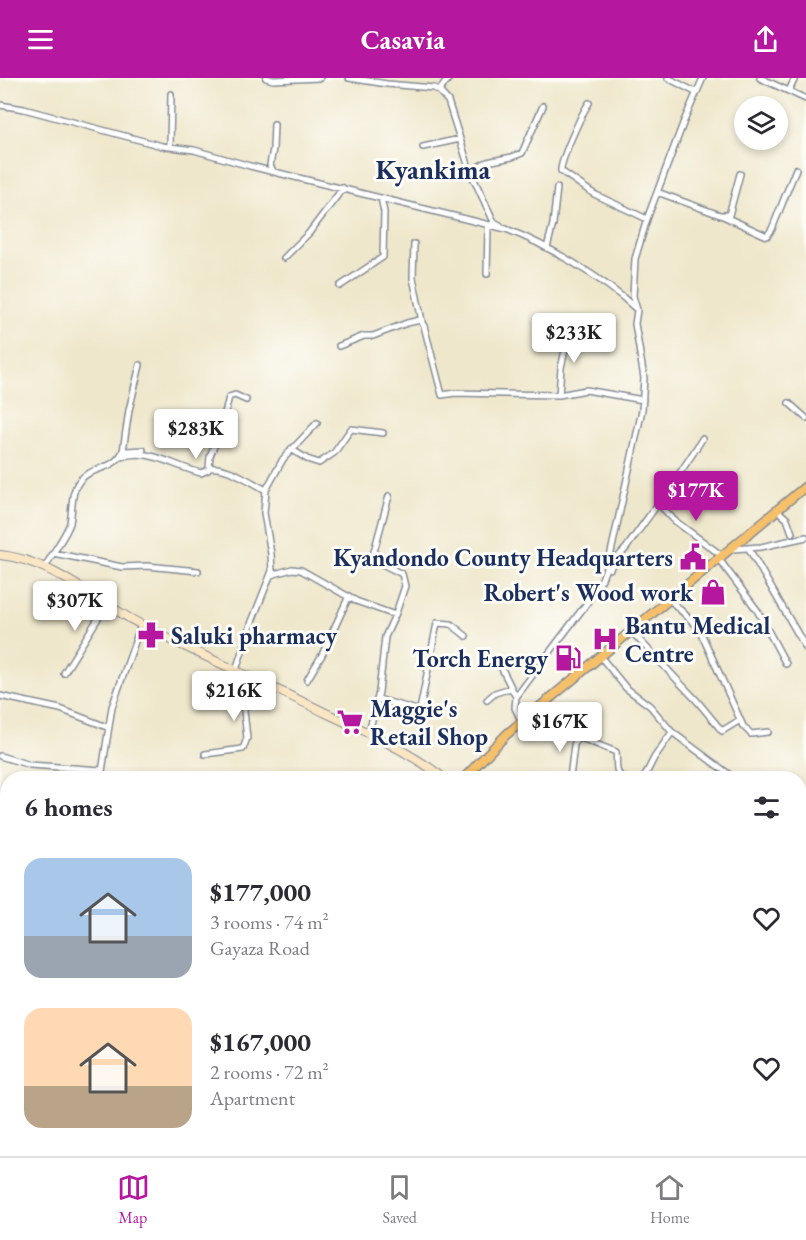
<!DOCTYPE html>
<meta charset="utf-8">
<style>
body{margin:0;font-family:"EB Garamond",serif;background:#f7f7f7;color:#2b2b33;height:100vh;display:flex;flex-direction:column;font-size:22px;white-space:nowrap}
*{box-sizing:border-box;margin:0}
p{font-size:20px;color:#7c7c81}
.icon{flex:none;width:33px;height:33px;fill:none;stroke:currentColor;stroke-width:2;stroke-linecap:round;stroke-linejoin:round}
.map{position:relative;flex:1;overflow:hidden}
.sheet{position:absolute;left:0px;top:693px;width:807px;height:386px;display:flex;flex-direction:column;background:#fff;border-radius:24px 24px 0 0;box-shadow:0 3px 9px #0003}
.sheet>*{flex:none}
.buttons{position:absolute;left:734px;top:18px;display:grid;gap:12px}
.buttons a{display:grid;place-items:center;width:54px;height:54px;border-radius:50%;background:#fff;box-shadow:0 3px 9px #0003;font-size:30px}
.price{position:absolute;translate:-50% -51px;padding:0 14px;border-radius:6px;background:#fff;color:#222;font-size:20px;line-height:39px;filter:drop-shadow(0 2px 3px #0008)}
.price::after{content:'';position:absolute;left:50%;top:36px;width:18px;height:14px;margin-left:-9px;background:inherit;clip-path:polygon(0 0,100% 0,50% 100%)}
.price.selected{background:#b5179e;color:#fff}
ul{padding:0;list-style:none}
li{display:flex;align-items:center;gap:18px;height:150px;padding:0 24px}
li span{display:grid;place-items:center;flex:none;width:168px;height:120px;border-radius:18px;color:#555}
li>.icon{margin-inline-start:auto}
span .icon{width:72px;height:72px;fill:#fffc;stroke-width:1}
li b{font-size:26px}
h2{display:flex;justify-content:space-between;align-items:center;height:72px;padding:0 24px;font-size:26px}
header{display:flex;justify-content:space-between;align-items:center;height:78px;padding:0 24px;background:#b5179e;color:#fff;font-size:27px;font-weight:700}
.tabs{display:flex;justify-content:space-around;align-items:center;height:84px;border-top:2px solid #e1e1e2;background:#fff;font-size:16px;color:#7c7c81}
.tabs a{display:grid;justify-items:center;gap:3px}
.tabs .selected{color:#b5179e}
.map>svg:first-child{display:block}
</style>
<header><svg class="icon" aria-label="menu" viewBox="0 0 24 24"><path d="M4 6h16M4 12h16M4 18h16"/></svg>Casavia<svg class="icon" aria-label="share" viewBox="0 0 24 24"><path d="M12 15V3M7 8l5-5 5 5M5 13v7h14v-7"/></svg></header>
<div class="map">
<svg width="806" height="1078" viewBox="0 0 806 1078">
<rect width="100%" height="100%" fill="#fdfcf7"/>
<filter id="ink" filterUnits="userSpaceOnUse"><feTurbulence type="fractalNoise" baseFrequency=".0167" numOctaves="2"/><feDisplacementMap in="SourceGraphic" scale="12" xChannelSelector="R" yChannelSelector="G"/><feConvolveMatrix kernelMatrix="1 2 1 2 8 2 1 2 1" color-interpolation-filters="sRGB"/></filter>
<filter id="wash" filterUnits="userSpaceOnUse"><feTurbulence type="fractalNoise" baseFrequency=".008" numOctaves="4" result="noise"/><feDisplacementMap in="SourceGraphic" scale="24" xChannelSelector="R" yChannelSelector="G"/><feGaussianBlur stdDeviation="1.35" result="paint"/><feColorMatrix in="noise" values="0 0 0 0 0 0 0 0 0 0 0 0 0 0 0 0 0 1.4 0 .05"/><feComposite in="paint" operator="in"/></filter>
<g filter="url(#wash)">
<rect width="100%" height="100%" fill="#efe7cb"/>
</g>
<g filter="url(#ink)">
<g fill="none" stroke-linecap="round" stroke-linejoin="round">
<!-- street casing -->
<g stroke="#858b94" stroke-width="8">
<path id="street" d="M266,0L273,2L320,0
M349,0L387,6L434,10L439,13L448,23L470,93L494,144L500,147
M668,0L697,15
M760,0L806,21
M439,13L449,0
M789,13L795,0
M589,25C582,35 560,83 561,93L594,116L647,141
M0,27L24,31L162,68L194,72L250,88L506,151C547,167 602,199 635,230
M170,69L171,16
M423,69L460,61
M273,93L270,87L273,71L274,46
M470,93L487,84L512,79L522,75L543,28
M657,114L720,137H729L740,96
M723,138L767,158L772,151L796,91
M414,166L413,200L422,243
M547,170L553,146L557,110
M284,180L309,155L343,110
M487,196L488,150L492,146
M340,208L383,179L384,134L381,120
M339,268L364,258H373L407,245L420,242L424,248L442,317L455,315L559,317L586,312L643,322
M559,317L561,290L569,254
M789,325L806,340
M291,371L307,381L319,385L334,375L351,351L383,355
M126,373L143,372
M121,379C148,369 175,389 201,395L208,392L209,390C228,388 249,403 266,412
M209,390L210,378L220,354L229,319L235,317L246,322
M658,425L675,443L721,477
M777,432L787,441L792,455
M732,471L761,469L806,459
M749,471L806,570
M53,475L122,489L147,488L198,493
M718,480L757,532L786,586
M45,490C51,476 66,458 70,445C73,430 70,413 81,401C93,388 114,393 123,373L129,332L140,287
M610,491C613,482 621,477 627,469C652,433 679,399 702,361
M271,497L292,491L301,492L356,523L395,537
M669,521L695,546L702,557L743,648L751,656L768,654
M630,552L698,624L722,653L740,642
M600,578L626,610L650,628L672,654L734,700
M499,585L516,619
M236,592L251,546L272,493L271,476L264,435L266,412L283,381L317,345
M64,595L107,526
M307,602L322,577L349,518
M0,618L60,631L107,649
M378,621L428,635
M487,622L495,615L511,610
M543,626L570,653L581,660L616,674C618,684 613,697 625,700
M420,632L437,545L451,546L466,558
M522,644L515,630L516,619L587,525L602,501L610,479L642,332L644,300L635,246L637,232L633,218L635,181L647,141L684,43L703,0
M369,654L379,614L385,559L396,535L405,508L402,496L372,481L389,418
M205,676L243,671L247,660L244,633L248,598
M0,678L30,687L101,692
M101,700L112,629L141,547
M570,700L574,667L578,658
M644,700L654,680L672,654
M0,737L3,738
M800,739L806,743
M800,804L806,805
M0,821L8,822
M0,851L8,852
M0,938H8
M800,938L806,932
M0,986L8,989
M800,1025L806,1011
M801,1064L806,1057
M280,1071L303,1075L307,1078
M599,1071L606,1074L623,1071
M634,1071L637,1078
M740,1071V1078
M108,1078V1071"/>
</g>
<!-- secondary casing -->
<g stroke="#858b94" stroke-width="10">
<path id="secondary" d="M0,477C53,482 96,524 142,547C203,579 267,606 328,636C369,655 408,673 444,700
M800,1002L806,1006"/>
</g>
<!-- primary casing -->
<g stroke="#858b94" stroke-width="11">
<path id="primary" d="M464,700L507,656L806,408
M310,1078L313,1071"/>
</g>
<!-- street -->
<use href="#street" stroke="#fff" stroke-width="5"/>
<!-- secondary -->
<use href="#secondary" stroke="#fbe6c4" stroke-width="8"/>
<!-- primary -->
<use href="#primary" stroke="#f6c06b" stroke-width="8"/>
</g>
</g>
<!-- icons -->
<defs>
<g id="civic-bare" transform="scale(2.07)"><path d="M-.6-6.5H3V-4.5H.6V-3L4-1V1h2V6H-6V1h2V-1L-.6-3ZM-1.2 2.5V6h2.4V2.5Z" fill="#b5179e" stroke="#fdfcf7" stroke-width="2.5" paint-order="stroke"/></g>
<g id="shop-bare" transform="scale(2.07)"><path d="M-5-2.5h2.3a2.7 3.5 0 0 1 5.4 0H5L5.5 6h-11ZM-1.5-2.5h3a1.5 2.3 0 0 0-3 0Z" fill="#b5179e" stroke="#fdfcf7" stroke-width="2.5" paint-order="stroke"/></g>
<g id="pharmacy-bare" transform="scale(2.07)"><path d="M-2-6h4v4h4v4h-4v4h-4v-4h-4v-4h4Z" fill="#b5179e" stroke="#fdfcf7" stroke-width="2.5" paint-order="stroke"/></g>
<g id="hospital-bare" transform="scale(2.07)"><path d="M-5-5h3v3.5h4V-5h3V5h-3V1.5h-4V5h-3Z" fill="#b5179e" stroke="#fdfcf7" stroke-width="2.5" paint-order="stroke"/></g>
<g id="fuel-bare" transform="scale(2.07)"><path d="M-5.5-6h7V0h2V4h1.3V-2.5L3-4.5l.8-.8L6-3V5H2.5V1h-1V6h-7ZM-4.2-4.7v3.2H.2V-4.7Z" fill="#b5179e" stroke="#fdfcf7" stroke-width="2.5" paint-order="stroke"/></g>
<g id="supermarket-bare" transform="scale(2.07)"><path d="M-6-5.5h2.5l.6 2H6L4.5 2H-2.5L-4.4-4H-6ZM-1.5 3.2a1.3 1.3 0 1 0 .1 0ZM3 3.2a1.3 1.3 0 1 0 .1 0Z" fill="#b5179e" stroke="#fdfcf7" stroke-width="2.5" paint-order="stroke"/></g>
</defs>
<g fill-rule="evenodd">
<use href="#civic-bare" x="693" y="479"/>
<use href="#shop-bare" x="713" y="514"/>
<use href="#pharmacy-bare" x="151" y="557"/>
<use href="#hospital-bare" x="605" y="561"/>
<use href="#fuel-bare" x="568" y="580"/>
<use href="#supermarket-bare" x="350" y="644"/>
</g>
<g text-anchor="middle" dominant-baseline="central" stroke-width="6" stroke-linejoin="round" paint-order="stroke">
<!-- poi labels -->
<g font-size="24" font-weight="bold" fill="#1b2f5e" stroke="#fdfcf7" text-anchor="end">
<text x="673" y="479">Kyandondo County Headquarters</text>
<text x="693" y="514">Robert's Wood work</text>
<text x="625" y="547" text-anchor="start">Bantu Medical<tspan x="625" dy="28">Centre</tspan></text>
<text x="171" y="557" text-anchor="start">Saluki pharmacy</text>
<text x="548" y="580">Torch Energy</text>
<text x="370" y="630" text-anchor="start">Maggie's<tspan x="370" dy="28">Retail Shop</tspan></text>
</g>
<!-- quarter labels -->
<g font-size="27" font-weight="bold" fill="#1b2f5e" stroke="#fdfcf7">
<text x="433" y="91">Kyankima</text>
</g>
</g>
</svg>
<div class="buttons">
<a><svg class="icon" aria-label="layers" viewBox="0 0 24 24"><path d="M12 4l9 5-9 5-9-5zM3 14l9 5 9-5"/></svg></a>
</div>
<b class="price" style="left:574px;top:286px">$233K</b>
<b class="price" style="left:196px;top:382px">$283K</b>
<b class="price selected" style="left:696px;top:444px">$177K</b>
<b class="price" style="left:75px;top:554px">$307K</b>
<b class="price" style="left:234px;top:644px">$216K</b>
<b class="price" style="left:560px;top:675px">$167K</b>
<section class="sheet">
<h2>6 homes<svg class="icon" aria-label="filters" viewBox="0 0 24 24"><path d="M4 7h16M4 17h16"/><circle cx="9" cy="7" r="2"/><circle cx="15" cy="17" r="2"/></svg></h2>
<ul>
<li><span style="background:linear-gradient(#a9c7e8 65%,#9aa5b1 0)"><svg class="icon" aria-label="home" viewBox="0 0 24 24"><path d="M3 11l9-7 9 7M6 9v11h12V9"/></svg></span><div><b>$177,000</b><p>3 rooms · 74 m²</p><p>Gayaza Road</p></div><svg class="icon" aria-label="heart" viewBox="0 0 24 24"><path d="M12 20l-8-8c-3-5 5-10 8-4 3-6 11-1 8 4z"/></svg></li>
<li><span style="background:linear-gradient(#ffd9b3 65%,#b9a48a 0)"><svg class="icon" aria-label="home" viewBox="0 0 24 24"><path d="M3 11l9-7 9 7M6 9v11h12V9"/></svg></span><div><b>$167,000</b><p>2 rooms · 72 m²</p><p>Apartment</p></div><svg class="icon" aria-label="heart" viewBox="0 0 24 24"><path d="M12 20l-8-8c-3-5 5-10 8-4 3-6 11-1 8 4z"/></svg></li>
</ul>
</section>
</div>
<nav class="tabs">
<a class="selected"><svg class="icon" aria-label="map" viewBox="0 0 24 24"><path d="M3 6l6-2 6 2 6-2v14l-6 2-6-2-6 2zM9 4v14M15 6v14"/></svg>Map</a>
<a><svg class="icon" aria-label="saved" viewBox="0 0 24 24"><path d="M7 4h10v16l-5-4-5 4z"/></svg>Saved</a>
<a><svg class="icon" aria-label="home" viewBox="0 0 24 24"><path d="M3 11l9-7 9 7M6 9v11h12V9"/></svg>Home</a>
</nav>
